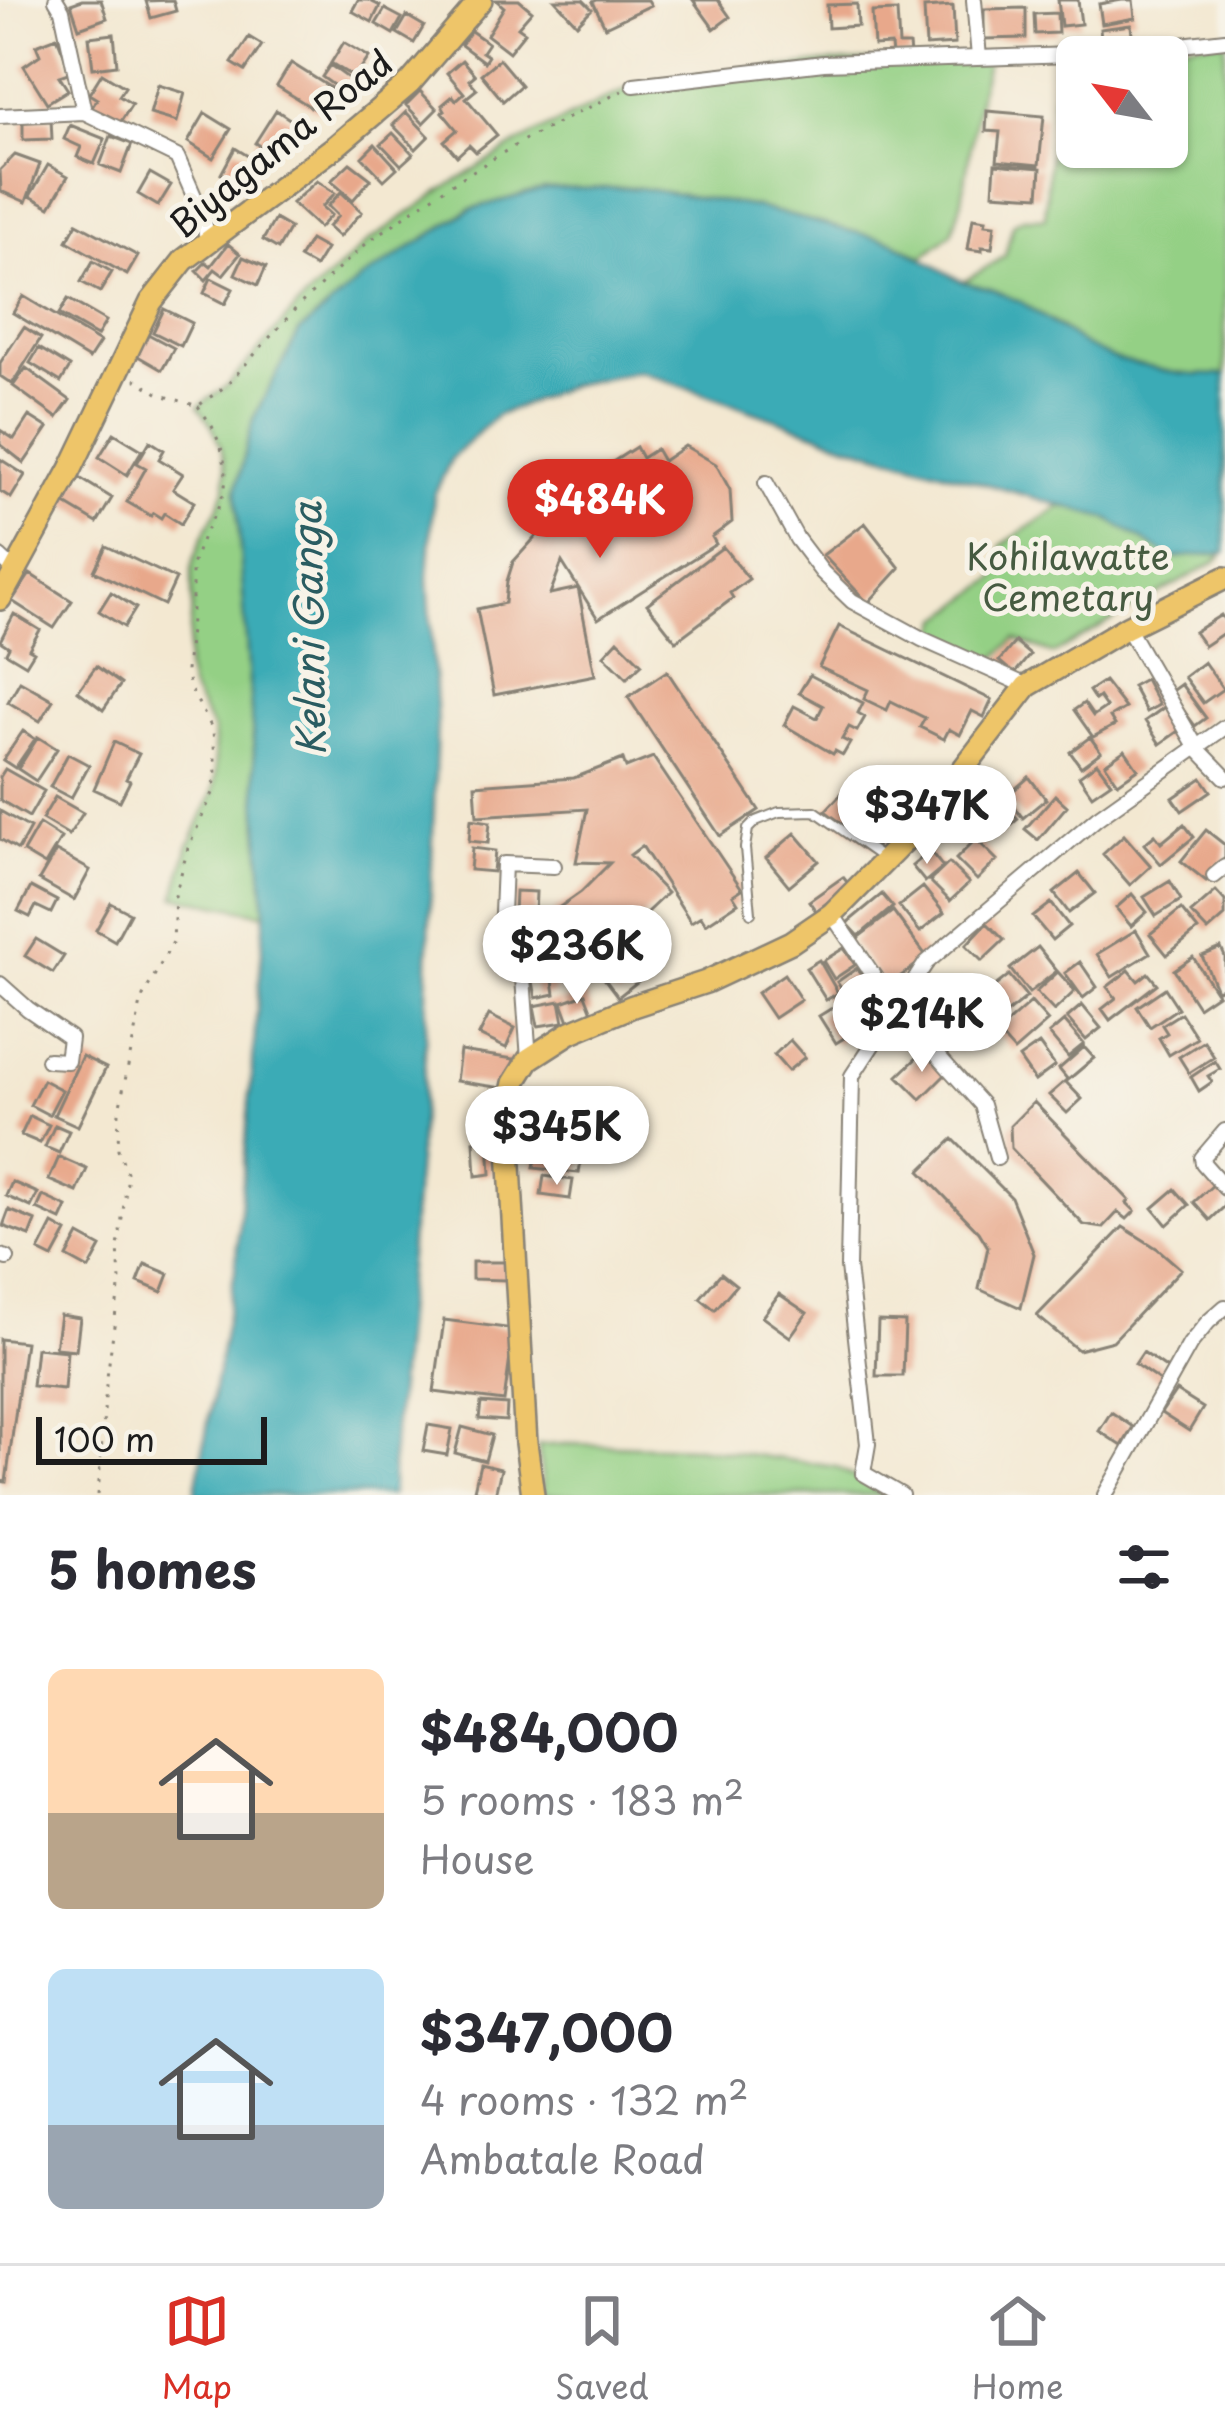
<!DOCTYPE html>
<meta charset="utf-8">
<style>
body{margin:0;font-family:"Playpen Sans",sans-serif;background:#f7f7f7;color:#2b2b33;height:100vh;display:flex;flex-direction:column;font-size:45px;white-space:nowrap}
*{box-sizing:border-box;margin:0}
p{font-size:39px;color:#7c7c81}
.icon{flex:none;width:66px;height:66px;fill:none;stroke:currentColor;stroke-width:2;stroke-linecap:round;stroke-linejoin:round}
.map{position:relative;height:1495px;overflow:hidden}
.panel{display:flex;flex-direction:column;background:#fff;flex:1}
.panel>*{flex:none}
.needle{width:78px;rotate:301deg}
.tools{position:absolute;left:1056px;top:36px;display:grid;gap:24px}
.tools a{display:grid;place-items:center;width:132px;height:132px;border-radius:18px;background:#fff;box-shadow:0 3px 9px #0004;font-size:60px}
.scale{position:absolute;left:36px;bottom:30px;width:231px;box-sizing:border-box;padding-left:12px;border:6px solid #1c1c1c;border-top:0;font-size:33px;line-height:42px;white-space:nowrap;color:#1c1c1c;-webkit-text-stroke:9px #f7f3e8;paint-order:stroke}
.price{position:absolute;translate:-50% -102px;padding:0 27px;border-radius:42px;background:#fff;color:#222;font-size:39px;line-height:78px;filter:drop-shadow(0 3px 6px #0008)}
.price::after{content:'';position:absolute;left:50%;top:72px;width:36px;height:27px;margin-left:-18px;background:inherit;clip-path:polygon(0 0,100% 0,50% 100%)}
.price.selected{background:#d93025;color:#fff}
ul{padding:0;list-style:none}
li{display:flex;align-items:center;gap:36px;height:300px;padding:0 48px}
li span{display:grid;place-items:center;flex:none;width:336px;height:240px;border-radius:18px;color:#555}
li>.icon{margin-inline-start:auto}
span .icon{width:144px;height:144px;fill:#fffc;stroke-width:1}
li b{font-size:51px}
h2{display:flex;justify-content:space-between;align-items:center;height:144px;padding:0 48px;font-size:51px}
.tabs{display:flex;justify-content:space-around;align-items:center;height:168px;border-top:3px solid #e1e1e2;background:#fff;font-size:33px;color:#7c7c81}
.tabs a{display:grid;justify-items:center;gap:6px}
.tabs .selected{color:#d93025}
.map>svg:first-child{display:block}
</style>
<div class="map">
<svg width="1225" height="1495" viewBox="0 0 1225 1495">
<rect width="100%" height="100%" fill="#f7f3e8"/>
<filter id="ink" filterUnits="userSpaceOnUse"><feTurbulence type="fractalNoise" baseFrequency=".00833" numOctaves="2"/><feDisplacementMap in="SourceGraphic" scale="24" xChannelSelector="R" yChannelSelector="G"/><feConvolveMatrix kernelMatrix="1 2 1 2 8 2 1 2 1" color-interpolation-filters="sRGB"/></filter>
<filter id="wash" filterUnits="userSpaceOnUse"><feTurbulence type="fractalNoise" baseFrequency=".004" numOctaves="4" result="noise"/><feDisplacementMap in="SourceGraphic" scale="48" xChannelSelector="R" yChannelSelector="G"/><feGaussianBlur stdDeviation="2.7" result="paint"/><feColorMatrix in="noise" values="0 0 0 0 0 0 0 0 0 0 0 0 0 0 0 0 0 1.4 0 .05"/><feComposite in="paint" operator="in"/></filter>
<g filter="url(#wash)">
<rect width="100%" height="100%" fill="#f3e8d1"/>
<!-- green -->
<path fill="#94d085" stroke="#587650" stroke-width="3" fill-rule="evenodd" d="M1225,40V375C1180,377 1128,369 1087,347C1076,341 1067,332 1057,325C1027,305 998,291 963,282L1005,256L1013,224L1023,218H1045L1056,56ZM1077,57H1167V147H1077Z
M989,58L980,89L962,200L952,233L923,257L894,242L756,207L640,188L545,189L470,209L362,279L299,332L236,490L265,914L175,896L188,848L213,793L216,774L213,730L190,688L186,671L192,609V565L203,536L218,508L225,489L226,469L221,447L212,426L198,406L228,385L298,306L368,242L448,186L524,140L634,85L824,63Z
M1060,507L1107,514L1172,552L1223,554L1215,562L1053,654L1015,639L992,662L936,636L941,619L996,578L1002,545Z
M566,1444L697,1447L836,1467L886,1495H544L538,1446Z"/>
<!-- water -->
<path fill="#3aabb6" stroke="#2b6469" stroke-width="3" d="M640,188L756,207L894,242L963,282L991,289L1023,303L1085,346L1117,360L1181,374L1225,375V553L1172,558L1108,519L847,444L639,371L571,385L496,416L452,458L434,495L428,577L437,722L424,1080L392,1458V1495H195L235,1270L265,914L236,490L253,419L299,332L362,279L471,209L545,189Z"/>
<g id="blocks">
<!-- building -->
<path fill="#e8a88b" d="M82,0H101L107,18L79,28L71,4Z
M173,0L176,11L151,18L146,1Z
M358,0H368L380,6L372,22L352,11Z
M496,0H519L532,11L518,27L525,32L509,52L487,35L504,7Z
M555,0H583L592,9L577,24Z
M597,0H648L651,5L605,27L593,2Z
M693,0H718L730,17L714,29Z
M1058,0H1078L1081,24L1061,26Z
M1122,0H1133L1135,18L1102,24L1099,4Z
M857,4L858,26L828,28L827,5Z
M953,6L955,44L926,46L924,8Z
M1026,8V38L984,39V9Z
M385,9L402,18L393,34L376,24Z
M897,11L899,45H909L910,55L892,56L891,45L874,46L872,12Z
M1057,13L1058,33L1035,34L1034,14Z
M407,16L424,26L414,43L397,33Z
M1131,25L1133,45L1102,48L1100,29Z
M471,31L488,43L482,52L488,56L484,62L461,45Z
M114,34L117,65L93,68L89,37Z
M57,37L71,72L59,76L68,90L47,103L24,66L40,55L36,45Z
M249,37L262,45L245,71L232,63Z
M344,42L369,57L355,78L331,63Z
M499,59L521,85L503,101L481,74Z
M462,60L475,75L469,80L477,89L466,98L497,135L476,152L469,145L457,156L444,141L457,130L442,112L445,110L442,105L453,96L456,100L464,93L447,73Z
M291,63L331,88L317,111L277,86Z
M330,65L355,83L347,95L322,77Z
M102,73L125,87L119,96L132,104L118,126L91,109L97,99L89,94Z
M158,85L185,93L177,122L150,114Z
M420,91L437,109L423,123L406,105Z
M276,110L294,122L273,155L255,143Z
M987,111L1044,116L1039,165L997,161L1000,132L986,131Z
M406,112L429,136L416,149L393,125Z
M205,113L231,129L213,158L188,142Z
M51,119L52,139L23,140V120Z
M70,125L105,139L94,164L77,157L81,147L64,139Z
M393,133L413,154L401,165L381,144Z
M111,136L132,144L121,173L100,165Z
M375,144L397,168L384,180L362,157Z
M235,148L261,164L246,189L221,174Z
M15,155L40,164L26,202L1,191L0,170Z
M350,163L371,179L353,200L331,181Z
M995,164L1041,168L1039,196L993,193Z
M48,165L68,176L50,207L30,196Z
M150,173L171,185L158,206L138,194Z
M317,181L335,193L322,207L331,215L319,228L292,203Z
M341,192L362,212L339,237L328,227L338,216L328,206Z
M973,218L986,220L985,224L995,225L992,248L982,247V251L968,249Z
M275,219L290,228L278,249L263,240Z
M77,223L138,256L127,275L67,241Z
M310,240L326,249L315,267L299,258Z
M228,244L240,254L223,275L215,269L206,280L197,271L206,262L211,266Z
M243,257L266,267L258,285L235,274Z
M93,261L112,272L100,292L81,282Z
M211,278L233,289L225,304L204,293Z
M23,296L100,342L89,359L13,313Z
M68,299L106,321L97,336L59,314Z
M164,309L192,323L181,346L153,332Z
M24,327L41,338L12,384L0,376V363Z
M148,334L174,348L162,370L136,355Z
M39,348L70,367L61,382L30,363Z
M26,368L70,400L57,418L13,386Z
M29,416L48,428L24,463L0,444V430L14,439Z
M114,433L142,450L127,475L99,457Z
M150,441L164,450L159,459L183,474L173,489L194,502L181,524L164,513L161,518L153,513L151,516L127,502L146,468L137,463Z
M685,446L716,464L730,490L732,522L712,537L716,544L598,619L562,562L550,594L578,588L595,675L494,695L477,609L505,603L507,581L513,562L542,530L532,514L636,447L642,458L656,449L663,461Z
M0,459L25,475L11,498L0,491Z
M78,477L112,498L97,523L62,502Z
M865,523L900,568L868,603L823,555Z
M106,546L176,579L164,605L94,571Z
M723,547L749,579L730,593L733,598L676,641L647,604Z
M30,574L72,601L54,628L12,601Z
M111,592L136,608L124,627L99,611Z
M14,614L40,630L29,649L34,652L26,665L6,653L9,647L0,641Z
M1221,615L1225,621V632L1204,646L1194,632Z
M839,626L992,700L984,717L972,711L960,735L949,729L944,739L920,727L925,718L891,701L887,710L864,699L868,690L819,667Z
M618,640L642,664L627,678L604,655Z
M1015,642L1030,655L1014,674L999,661Z
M1204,662L1223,689L1203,703L1184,677Z
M96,666L121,684L103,710L78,691Z
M667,671L759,810L720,836L628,697Z
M810,675L863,703L858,713L865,717L857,731L849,727L842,739L850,743L843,755L835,751L833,754L784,725L794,706L817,718L823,706L799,693Z
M1145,679L1159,705L1146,712L1132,686Z
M20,681L53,700L40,721L8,702Z
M1104,681L1125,708L1110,717L1115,725L1093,737L1074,710L1084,703L1093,716L1106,707L1099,697L1095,700L1089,691Z
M1181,684L1206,718L1195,726L1170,692Z
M1166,706L1181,729L1160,744L1145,721Z
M23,731L35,739L15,768L3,760Z
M38,737L57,749L36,781L18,769Z
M1090,737L1101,752L1081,767L1070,752Z
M114,742L139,754L126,779L130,781L120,801L94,789Z
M1125,750L1138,769L1118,783L1105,764Z
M68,754L89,765L71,798L50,787Z
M653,757L742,889L733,895L738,903L706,924L701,916L691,922L642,846L630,855L667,893L626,932L660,964L618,997L554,911L581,892L610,863L576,862L587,809L477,816L475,785L574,778L623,759L626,768Z
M1097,763L1111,782L1092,795L1079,776Z
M5,769L44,791L29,817L0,800V777Z
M1029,777L1046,799L1023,818L1006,797Z
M1202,778L1211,791L1182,811L1173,798Z
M854,780L913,781L931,797L889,843L882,837L875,848L825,811Z
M1055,795L1067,806L1038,840L1025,829Z
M55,797L83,813L69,835L42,819Z
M1008,807L1018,819L995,838L985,826Z
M0,811L30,828L18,850L0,839Z
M471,819L490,822L488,843L469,841Z
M39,824L61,838L45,865L23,852Z
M1184,824L1194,837L1161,864L1144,844L1155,835L1161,843Z
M1206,830L1225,845V858L1206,881L1181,861Z
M795,833L819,861L789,886L766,858Z
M1124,835L1151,866L1130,885L1103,854Z
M976,839L997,860L977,880L956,859Z
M472,848L495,851L493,872L470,870Z
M56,851L90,870L74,900L39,880Z
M930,851L943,867L925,882L912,866Z
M949,863L969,883L950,901L930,881Z
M1079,873L1095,893L1069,913L1054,893Z
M843,877L850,886L816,911L809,901Z
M1170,881L1181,900L1156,916L1144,897Z
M31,887L57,901L51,913L36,906L30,917L18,911Z
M923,887L944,913L920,932L899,906Z
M515,891L536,892L535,914L514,913Z
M1216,891L1225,901V916L1208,931L1191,913Z
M882,894L893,907L859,936L847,923Z
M1132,894L1147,912L1131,926L1116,908Z
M111,903L130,913L115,941L96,930Z
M1051,903L1069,926L1052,940L1033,917Z
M1181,909L1198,930L1167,955L1150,934Z
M893,911L927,957L886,987L852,942Z
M987,923L1004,940L982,961L966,945Z
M1136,930L1150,953L1112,977L1097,954Z
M565,934L576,959L542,974L531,949Z
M36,939L64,956L53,973L25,956Z
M1038,947L1057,971L1029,993L1010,969Z
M844,948L855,965L834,979L823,961Z
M1221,948L1225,957V987L1217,990L1202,956Z
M1193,957L1217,994L1198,1007L1174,970Z
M819,960L838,993L826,1000L806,968Z
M1080,962L1097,987L1083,998L1065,973Z
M857,968L868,985L848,999L837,982Z
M1129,970L1138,981L1148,973L1157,984L1110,1020L1102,1009L1116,998L1107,987Z
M1058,972L1075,991L1054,1011L1036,992Z
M552,973L555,994L536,998L532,976Z
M784,974L801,1000L774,1018L757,993Z
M1009,975L1027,997L993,1024L975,1002Z
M1165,988L1178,1008L1150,1027L1137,1007Z
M585,994L592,1012L569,1021L562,1002Z
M560,1001L564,1022L538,1026L534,1006Z
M1031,1002L1048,1021L1014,1051L997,1032Z
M837,1005L854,1032L836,1043L819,1016Z
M1082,1005L1101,1028L1086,1040L1067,1018Z
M1181,1013L1197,1038L1169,1055L1159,1038L1167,1033L1162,1025Z
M489,1015L515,1028L506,1048L479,1035Z
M1064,1021L1084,1044L1068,1057L1049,1034Z
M790,1040L805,1057L788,1071L774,1055Z
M1204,1041L1214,1057L1189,1073L1179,1057Z
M1039,1044L1055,1066L1035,1081L1019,1058Z
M1084,1047L1094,1058L1068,1080L1059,1069Z
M460,1051L514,1059L509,1089L456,1081Z
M924,1051L946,1074L921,1099L898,1076Z
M82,1056L106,1068L78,1126L54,1115Z
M1215,1061L1220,1069L1208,1076L1212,1082L1199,1091L1191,1077Z
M43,1080L62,1090L49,1115L30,1105Z
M1065,1081L1082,1099L1067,1113L1049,1095Z
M1034,1102L1129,1200L1127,1203L1135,1211L1127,1219L1118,1212L1103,1228L1084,1225L1011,1148L1010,1126Z
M30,1116L49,1125L40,1143L21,1135Z
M55,1125L69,1131L59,1153L45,1147Z
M953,1139L1011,1197L1034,1254L1021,1308L979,1289L988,1247L979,1232L920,1171Z
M489,1140L491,1174L476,1176L474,1141Z
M537,1148L582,1153L579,1173L534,1168Z
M59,1157L87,1169L77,1192L49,1180Z
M544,1176L573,1180L570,1199L541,1195Z
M12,1182L38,1193L31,1207L6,1196Z
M1214,1184L1225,1196V1206L1210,1220L1194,1202Z
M1175,1189L1189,1205L1167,1225L1153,1208Z
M43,1196L67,1207L61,1220L37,1209Z
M9,1210L36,1221L30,1236L3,1226Z
M53,1224L67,1232L53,1258L39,1251Z
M1123,1227L1158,1249L1181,1269L1113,1341L1078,1350L1037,1316Z
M79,1235L101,1247L89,1269L67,1257Z
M472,1262H507L506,1280L472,1279Z
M145,1264L169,1274L162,1292L138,1282Z
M721,1273L736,1285L715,1310L700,1298Z
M779,1294L807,1313L790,1337L762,1317Z
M60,1315L80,1318L76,1350L55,1348Z
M444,1320L514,1329L504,1401L434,1392Z
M878,1321L905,1322L903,1376H876Z
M0,1339L25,1342L6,1482L0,1481Z
M36,1348L67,1351L64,1389L32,1386Z
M1143,1352L1173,1373L1165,1385L1135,1364Z
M1176,1391L1203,1408L1189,1431L1161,1413Z
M481,1403L507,1405L506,1421L479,1419Z
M1111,1412L1133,1427L1122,1446L1099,1431Z
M428,1425L452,1429L447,1455L423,1451Z
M462,1427L492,1435L485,1461L455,1453Z
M480,1464L501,1469L495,1495L474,1490Z"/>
</g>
</g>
<g filter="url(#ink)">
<use href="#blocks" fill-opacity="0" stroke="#888276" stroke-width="3"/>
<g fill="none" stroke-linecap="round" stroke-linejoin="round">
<!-- lane casing -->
<g stroke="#888276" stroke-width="12">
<path id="lane" d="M751,913L745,848L748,829L756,821L779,812L815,811L884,859"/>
</g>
<!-- street casing -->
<g stroke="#888276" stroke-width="18">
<path id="street" d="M56,0L62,10L84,112L177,157L204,219L207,242
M974,0L979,58
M634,85L824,63L1102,54L1225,40
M0,116L84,112
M766,483L797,539L822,572L852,601L922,639L1027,686
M0,557L15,571
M1127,627L1197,748L1225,777
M1214,876L1225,867
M832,914L896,1009L982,1105L997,1158
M0,984L28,1009L70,1038L67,1061L48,1060
M529,1059L520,937L502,913L504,864L554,866
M1225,1131L1202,1158L1203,1163L1225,1188
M0,1256L7,1258
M901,1495L863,1473L868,1444L848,1267L852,1076L926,963L1097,818L1225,727
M1105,1495L1190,1344L1208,1322L1225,1307"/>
</g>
<!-- primary casing -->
<g stroke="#888276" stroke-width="26">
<path id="primary" d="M0,599L71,469L151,302L184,260L336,146L410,83L481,0
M533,1495L526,1443L507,1114L514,1083L529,1059L571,1032L633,1006L706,982L791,942L832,914L921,824L1027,686L1127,627L1225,578"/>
</g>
<!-- path -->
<path stroke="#888276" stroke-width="3" stroke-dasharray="3 9" stroke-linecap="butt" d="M135,379L161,395L198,406L227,385L298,306L368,242L448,186L524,140L622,91
M98,1495L106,1385L120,1281L118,1247L128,1175L118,1149L119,1110L142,998L173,942L175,896L188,848L213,793L216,774L213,730L190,688L186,671L192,609V565L203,536L218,508L225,488L226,469L221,447L212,426L198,406"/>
<!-- lane -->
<use href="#lane" stroke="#fff" stroke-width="8"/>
<!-- street -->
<use href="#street" stroke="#fff" stroke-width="14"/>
<!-- primary -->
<use href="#primary" stroke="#eec569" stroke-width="21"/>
</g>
</g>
<g text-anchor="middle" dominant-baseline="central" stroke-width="10" stroke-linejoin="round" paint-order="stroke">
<!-- street labels -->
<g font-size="36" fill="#1c1c1c" stroke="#f7f3e8">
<text transform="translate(280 142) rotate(-39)">Biyagama Road</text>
</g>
<!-- park labels -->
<g font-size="36" fill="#465b41" stroke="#f7f3e8">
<text x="1068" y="555">Kohilawatte<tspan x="1068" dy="41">Cemetary</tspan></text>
</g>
<!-- water labels -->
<g font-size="39" font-style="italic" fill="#2a5c61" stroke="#f7f3e8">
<text transform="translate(307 629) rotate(-91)">Kelani Ganga</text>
</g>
</g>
</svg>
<div class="tools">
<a><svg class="needle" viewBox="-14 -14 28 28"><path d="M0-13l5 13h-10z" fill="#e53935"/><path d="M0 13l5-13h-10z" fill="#7c7c81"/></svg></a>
</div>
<div class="scale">100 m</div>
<b class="price selected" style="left:600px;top:561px">$484K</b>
<b class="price" style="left:927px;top:867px">$347K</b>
<b class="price" style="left:577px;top:1007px">$236K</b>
<b class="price" style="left:922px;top:1075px">$214K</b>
<b class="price" style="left:557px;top:1188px">$345K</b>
</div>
<section class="panel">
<h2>5 homes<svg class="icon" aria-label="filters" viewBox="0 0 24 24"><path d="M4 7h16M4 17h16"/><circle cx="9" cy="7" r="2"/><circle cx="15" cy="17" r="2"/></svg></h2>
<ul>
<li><span style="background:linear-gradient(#ffd9b3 60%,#b9a48a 0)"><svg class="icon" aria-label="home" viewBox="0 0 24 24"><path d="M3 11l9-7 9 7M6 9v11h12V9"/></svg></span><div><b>$484,000</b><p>5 rooms · 183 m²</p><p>House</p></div></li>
<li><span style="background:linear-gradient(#bfe0f5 65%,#9aa5b1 0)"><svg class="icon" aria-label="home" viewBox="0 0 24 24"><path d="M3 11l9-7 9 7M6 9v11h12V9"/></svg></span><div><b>$347,000</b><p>4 rooms · 132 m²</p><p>Ambatale Road</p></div></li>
</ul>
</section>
<nav class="tabs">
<a class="selected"><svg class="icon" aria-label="map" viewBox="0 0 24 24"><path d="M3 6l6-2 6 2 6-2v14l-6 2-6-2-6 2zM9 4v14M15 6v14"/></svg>Map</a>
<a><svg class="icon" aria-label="saved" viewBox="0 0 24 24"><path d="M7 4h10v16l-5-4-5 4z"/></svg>Saved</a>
<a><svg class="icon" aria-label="home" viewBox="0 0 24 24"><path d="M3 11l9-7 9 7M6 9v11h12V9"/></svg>Home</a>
</nav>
